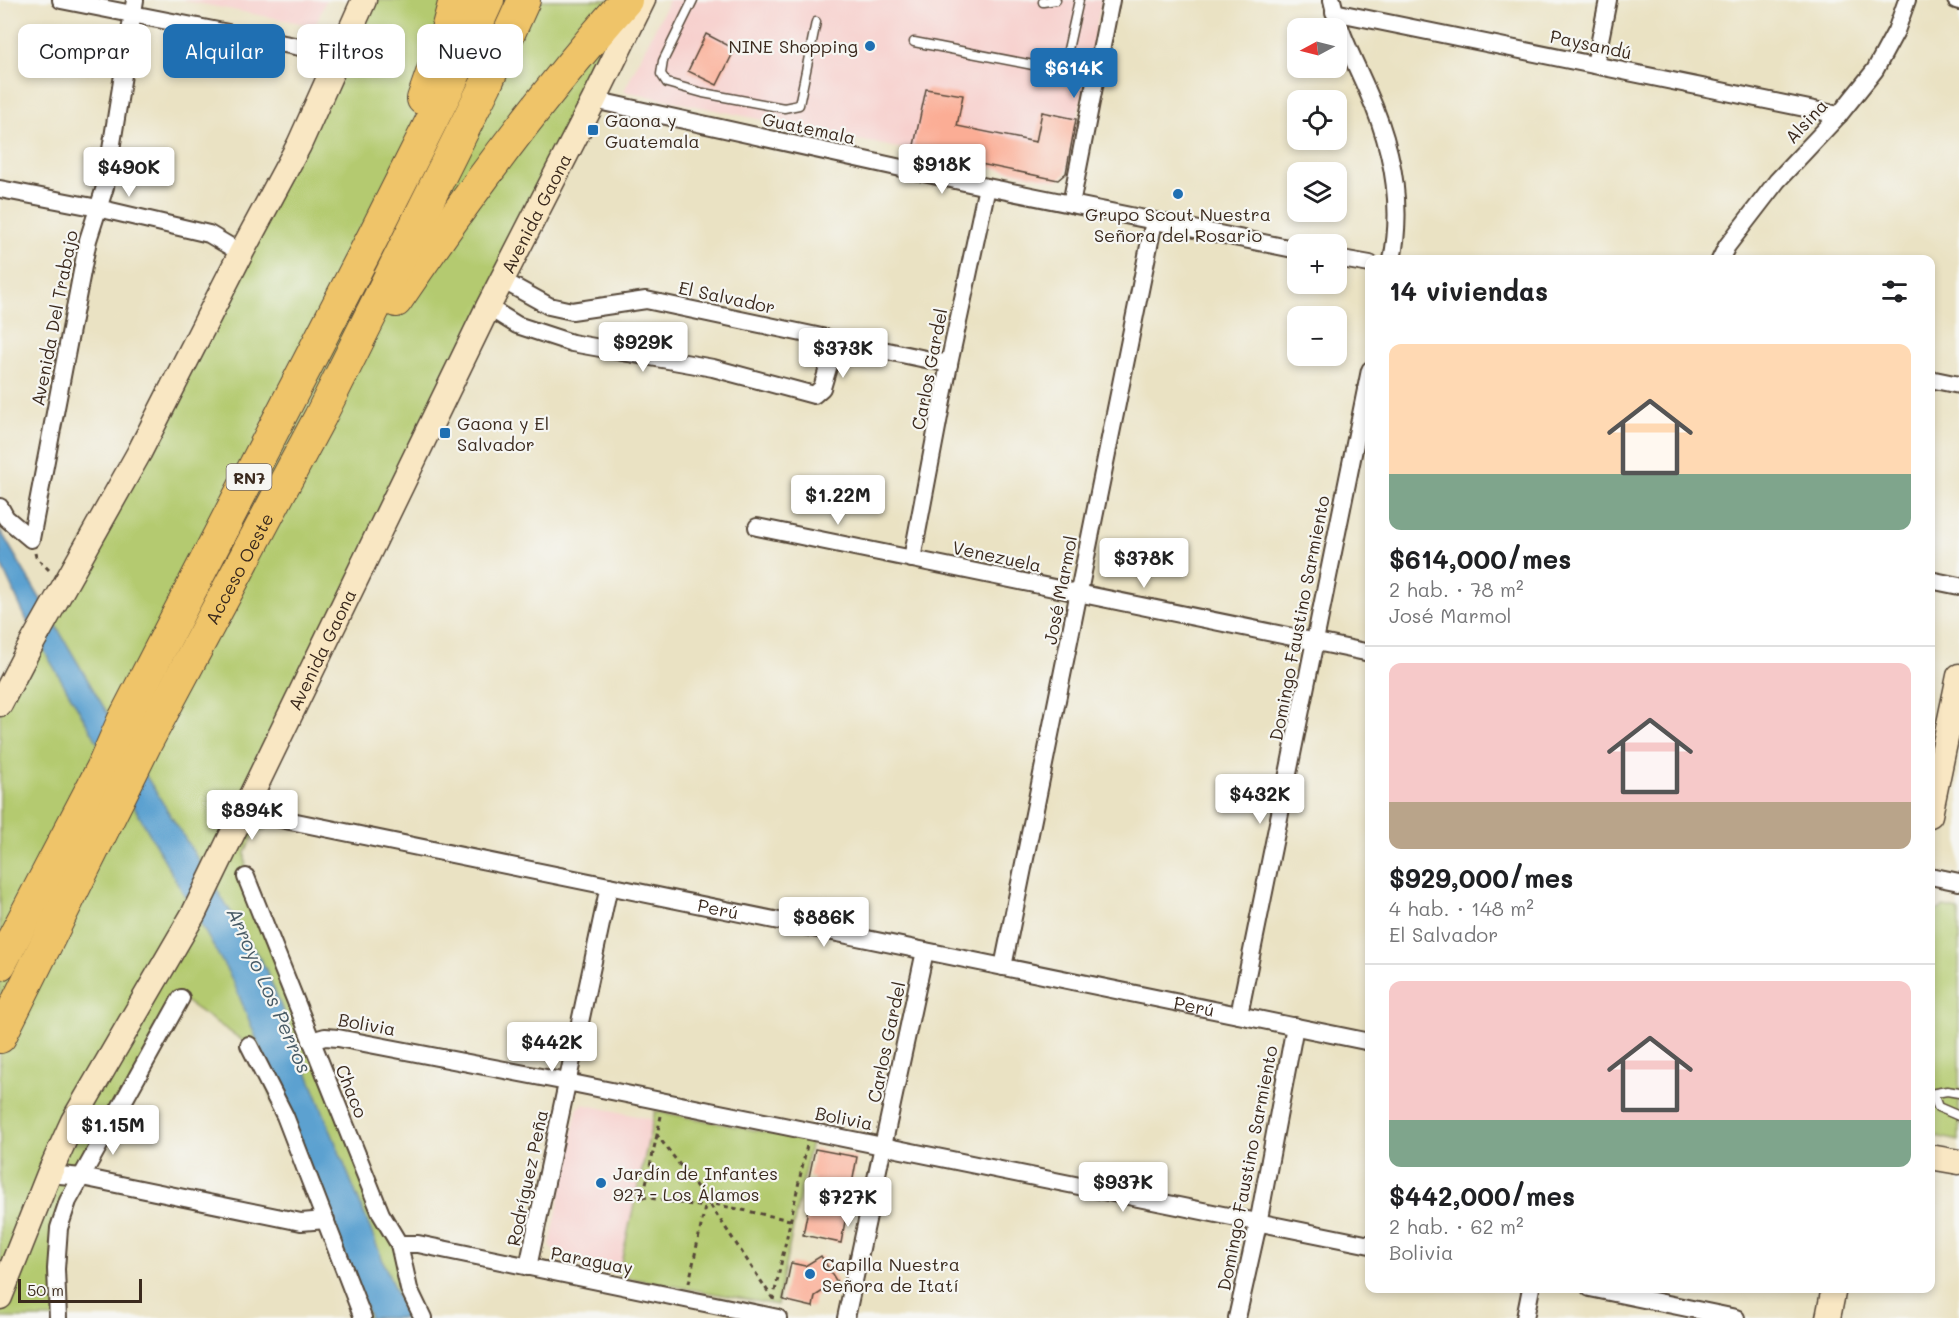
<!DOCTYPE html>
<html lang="es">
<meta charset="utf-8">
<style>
body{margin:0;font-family:Mali,sans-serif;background:#f6f6f6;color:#202124;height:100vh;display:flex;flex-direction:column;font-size:22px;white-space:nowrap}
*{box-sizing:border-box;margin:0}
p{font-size:20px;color:#757577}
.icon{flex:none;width:33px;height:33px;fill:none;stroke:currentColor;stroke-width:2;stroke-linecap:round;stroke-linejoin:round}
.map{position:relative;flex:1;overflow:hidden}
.sheet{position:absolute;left:1365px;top:255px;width:570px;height:1038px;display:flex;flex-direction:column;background:#fff;border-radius:12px;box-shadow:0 3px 9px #0003}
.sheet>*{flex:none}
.hud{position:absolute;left:18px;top:24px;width:570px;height:54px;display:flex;gap:12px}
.needle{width:39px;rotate:263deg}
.tools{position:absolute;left:1287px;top:18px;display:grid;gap:12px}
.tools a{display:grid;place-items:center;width:60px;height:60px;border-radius:12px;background:#fff;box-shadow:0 3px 9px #0003;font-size:30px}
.scale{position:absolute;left:18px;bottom:15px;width:124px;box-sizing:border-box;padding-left:6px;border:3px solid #3b2a1e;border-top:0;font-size:16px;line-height:21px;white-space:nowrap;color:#3b2a1e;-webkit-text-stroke:4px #f6f6f2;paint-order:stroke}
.price{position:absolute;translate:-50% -51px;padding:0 14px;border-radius:6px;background:#fff;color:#222;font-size:20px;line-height:39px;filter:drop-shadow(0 2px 3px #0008)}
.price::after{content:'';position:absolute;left:50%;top:36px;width:18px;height:14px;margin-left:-9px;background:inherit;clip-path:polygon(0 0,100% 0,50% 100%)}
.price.on{background:#1f6fb2;color:#fff}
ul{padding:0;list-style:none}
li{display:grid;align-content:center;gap:12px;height:318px;padding:0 24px}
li+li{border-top:2px solid #e0e0e0}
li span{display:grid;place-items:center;height:186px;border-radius:12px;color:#555}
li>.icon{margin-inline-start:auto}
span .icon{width:108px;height:108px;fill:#fffc;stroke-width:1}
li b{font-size:26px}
h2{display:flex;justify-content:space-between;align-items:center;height:72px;padding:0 24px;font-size:26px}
.pill{padding:0 21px;border-radius:12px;background:#fff;box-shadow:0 3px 9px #0003;font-size:21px;line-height:54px}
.pill.on{background:#1f6fb2;color:#fff}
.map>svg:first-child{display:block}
</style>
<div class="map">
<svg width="1959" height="1318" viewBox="0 0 1959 1318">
<rect width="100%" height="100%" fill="#f6f6f2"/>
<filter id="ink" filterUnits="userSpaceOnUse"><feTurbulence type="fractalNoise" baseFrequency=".0167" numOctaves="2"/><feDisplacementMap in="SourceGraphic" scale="12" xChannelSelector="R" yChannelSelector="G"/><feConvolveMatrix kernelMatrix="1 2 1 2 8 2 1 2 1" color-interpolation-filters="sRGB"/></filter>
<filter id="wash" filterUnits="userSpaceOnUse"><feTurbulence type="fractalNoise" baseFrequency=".008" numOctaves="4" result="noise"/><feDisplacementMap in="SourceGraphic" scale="24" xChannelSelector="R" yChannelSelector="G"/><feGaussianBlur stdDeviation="1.35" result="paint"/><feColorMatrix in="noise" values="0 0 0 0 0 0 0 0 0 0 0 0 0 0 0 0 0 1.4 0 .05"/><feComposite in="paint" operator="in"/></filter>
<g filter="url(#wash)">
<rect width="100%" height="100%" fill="#eae2c3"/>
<!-- built -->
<path fill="#f7d0cd" d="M181,0H326L315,26Z
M669,0H1102L1067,171L1057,181L624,91Z
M583,1104L654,1120L620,1267L558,1256L550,1246L577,1109Z"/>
<!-- green -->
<path fill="#b4ca6f" stroke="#787a46" stroke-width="1.5" d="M364,0H643L242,811L286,820L255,833L245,852L246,877L423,1318H363L249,1045L181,998L68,1201L58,1318H0V704Z
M1944,907L1959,910V1141L1931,1135V929L1934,912Z
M655,1111L811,1141L777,1305L618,1276Z"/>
<!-- water -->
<path fill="#5ba1d0" stroke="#4b6677" stroke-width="1.5" d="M0,530L113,723L265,967L406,1318H370L233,981L94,736L28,623L0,562Z"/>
<g id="blocks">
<!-- building -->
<path fill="#fbad95" d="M706,34L735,49L717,85L688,71Z
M926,89L963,95L957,126L1036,142L1042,112L1076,119L1066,173L1058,180L913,150Z
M815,1149L857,1157L841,1243L803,1235L814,1178L809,1177Z
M821,1256L837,1282L815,1296L813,1307L783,1300L791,1263L805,1266Z"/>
</g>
</g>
<g filter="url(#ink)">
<use href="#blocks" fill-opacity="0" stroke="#554637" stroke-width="1.5"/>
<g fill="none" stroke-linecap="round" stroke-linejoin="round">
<!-- lane casing -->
<g stroke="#554637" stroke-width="11">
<path id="lane" d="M693,0L663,61L661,74L667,83L703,93L784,108L799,105L816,22
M1043,2L1056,0
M914,42L1033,65L1054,61L1067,54L1079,0
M1930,1094L1947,1091L1959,1093
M1933,1094L1938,1107L1959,1116"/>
</g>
<!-- street casing -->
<g stroke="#554637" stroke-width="20">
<g id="street">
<path d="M61,0L340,55"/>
<path d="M1332,0C1339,32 1354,60 1367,90C1391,143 1404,201 1392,260"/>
<path d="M1956,0L1959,1"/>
<path d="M1334,12L1839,115"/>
<path d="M1595,65L1608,0"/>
<path d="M594,100L987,187L1298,250"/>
<path d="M0,189L98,208L209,234L241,253"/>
<path d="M1071,204L1111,0"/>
<path d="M1336,258L1370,264"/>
<path d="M1720,260L1727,246L1777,181L1839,115L1875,70L1896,31L1907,0"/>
<path d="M502,280L549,306L572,311L646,300L949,364"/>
<path d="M488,307L517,325L572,343L713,368L814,395L822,388L836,341"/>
<path d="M1930,379L1959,385"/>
<path d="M0,507L6,518L31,539L88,240L105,187L135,0"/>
<path d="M757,527L1370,653"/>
<path d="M912,559L949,364L987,187"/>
<path d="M1930,580L1959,586"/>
<path id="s1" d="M242,811L1370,1042"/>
<path d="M1930,876L1959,882"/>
<path d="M246,877L381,1214L399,1244L409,1289L423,1318"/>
<path d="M1003,967L1154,221"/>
<path d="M1239,1015L1370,370"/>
<path d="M311,1041L325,1037L338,1038L567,1082L1370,1245"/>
<path d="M249,1045L285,1116L363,1318"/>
<path d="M49,1174L82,1177L301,1222L326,1220"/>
<path d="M399,1244H418L778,1318"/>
<path d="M528,1267L609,886"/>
<path d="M1590,1288L1736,1318"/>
<path d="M58,1318L56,1269L59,1228L68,1201L181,998"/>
<path d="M846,1318L925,951"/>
<path d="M1237,1318L1258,1224L1295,1026"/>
<path d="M1525,1318L1531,1288"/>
</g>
</g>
<!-- secondary casing -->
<g stroke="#554637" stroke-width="27">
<g id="secondary">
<path d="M0,704L26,654L139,453L241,253L299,145L364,0"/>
<path d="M1930,815L1959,676"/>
<path d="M1930,1157L1959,1162"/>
<path id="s2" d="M0,1297L49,1174L73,1121L194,913L488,307L594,100L643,0"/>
<path d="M1828,1318L1834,1288"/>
</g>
</g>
<!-- highway casing -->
<g stroke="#554637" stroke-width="34">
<g id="highway">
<path d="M423,99L447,30L455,0"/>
<path d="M396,301C467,196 542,95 626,0"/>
<path d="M0,964L102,769L123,721L375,233L450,84L488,0"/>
<path id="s3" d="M0,1037L146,743L320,417L486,84L524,0"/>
</g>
</g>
<!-- path -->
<path stroke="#554637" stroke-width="3" stroke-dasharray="4.5 4.5" stroke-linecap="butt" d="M35,553L36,557L50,571
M661,1116L657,1135L709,1203L773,1299
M657,1135L643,1197L705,1207
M689,1283L705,1207L709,1203L790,1220
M773,1300L807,1145"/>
<!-- lane -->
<use href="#lane" stroke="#fff" stroke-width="8"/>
<!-- street -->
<use href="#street" stroke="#fff" stroke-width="16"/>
<!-- secondary -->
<use href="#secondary" stroke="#f9e7c3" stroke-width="24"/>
<!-- highway -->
<use href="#highway" stroke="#efc469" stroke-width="32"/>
</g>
</g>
<!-- markers -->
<g fill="#1f6fb2" stroke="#f6f6f2" stroke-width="2">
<circle cx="870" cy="46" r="6"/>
<rect x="587" y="124" width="12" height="12" rx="3"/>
<circle cx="1178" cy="194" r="6"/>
<rect x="439" y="427" width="12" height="12" rx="3"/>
<circle cx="601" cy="1183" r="6"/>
<circle cx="810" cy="1274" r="6"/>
</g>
<g text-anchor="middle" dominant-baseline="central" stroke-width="4.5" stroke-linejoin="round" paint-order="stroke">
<!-- shield labels -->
<rect fill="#f6f6f2" stroke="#73675e" stroke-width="1.5" x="226.5" y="464" width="45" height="26" rx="4.5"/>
<g font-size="16" font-weight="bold" fill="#3b2a1e">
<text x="249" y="477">RN7</text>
</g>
<!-- street labels -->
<g font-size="18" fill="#3b2a1e" stroke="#f6f6f2">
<text transform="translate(1591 44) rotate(12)">Paysandú</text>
<text transform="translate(1806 121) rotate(-47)">Alsina</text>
<text transform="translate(809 128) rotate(12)">Guatemala</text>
<text stroke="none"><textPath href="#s2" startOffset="1210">Avenida Gaona</textPath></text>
<text transform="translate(727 297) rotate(12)">El Salvador</text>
<text transform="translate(54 318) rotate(-79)">Avenida Del Trabajo</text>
<text transform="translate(929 369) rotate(-79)">Carlos Gardel</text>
<text transform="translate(997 556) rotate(12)">Venezuela</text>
<text stroke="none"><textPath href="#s3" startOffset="526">Acceso Oeste</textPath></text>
<text transform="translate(1060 590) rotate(-79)">José Marmol</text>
<text transform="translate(1299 618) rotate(-79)">Domingo Faustino Sarmiento</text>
<text stroke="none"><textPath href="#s2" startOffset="724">Avenida Gaona</textPath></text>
<text stroke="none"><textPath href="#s1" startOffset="486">Perú</textPath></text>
<text stroke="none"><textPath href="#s1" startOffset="972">Perú</textPath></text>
<text transform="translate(367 1024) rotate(10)">Bolivia</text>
<text transform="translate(886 1042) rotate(-78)">Carlos Gardel</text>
<text transform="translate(352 1091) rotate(68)">Chaco</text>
<text transform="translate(844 1118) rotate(11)">Bolivia</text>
<text transform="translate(1247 1168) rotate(-79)">Domingo Faustino Sarmiento</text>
<text transform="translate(527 1178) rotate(-78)">Rodríguez Peña</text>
<text transform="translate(592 1260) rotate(11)">Paraguay</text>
</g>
<!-- poi labels -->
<g font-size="18" fill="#3b2a1e" stroke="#f6f6f2" text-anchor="start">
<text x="858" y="46" text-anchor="end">NINE Shopping</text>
<text x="605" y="120">Gaona y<tspan x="605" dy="21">Guatemala</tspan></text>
<text x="1178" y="214" text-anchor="middle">Grupo Scout Nuestra<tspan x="1178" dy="21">Señora del Rosario</tspan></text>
<text x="457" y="423">Gaona y El<tspan x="457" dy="21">Salvador</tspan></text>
<text x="613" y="1173">Jardín de Infantes<tspan x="613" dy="21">927 - Los Álamos</tspan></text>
<text x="822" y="1264">Capilla Nuestra<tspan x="822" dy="21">Señora de Itatí</tspan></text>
</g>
<!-- water labels -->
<g font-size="20" font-style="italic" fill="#485a65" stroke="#f6f6f2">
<text transform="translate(270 990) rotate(66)">Arroyo Los Perros</text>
</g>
</g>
</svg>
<div class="tools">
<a><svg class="needle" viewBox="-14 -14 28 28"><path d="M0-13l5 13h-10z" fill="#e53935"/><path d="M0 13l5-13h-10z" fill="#757577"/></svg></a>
<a><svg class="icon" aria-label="locate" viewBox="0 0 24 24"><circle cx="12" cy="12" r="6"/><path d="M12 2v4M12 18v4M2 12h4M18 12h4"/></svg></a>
<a><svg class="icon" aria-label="layers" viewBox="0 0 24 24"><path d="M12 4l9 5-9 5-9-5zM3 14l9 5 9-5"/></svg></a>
<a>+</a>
<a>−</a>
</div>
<div class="scale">50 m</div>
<b class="price on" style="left:1074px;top:99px">$614K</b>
<b class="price" style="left:942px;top:195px">$918K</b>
<b class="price" style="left:129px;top:198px">$490K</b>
<b class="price" style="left:643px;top:373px">$929K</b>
<b class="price" style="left:843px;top:379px">$373K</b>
<b class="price" style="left:838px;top:526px">$1.22M</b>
<b class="price" style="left:1144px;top:589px">$378K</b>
<b class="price" style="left:1260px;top:825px">$432K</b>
<b class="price" style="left:252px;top:841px">$894K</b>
<b class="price" style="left:824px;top:948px">$886K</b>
<b class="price" style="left:552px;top:1073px">$442K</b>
<b class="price" style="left:113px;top:1156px">$1.15M</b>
<b class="price" style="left:1123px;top:1213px">$937K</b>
<b class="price" style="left:848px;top:1228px">$727K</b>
<div class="hud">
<a class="pill">Comprar</a>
<a class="pill on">Alquilar</a>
<a class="pill">Filtros</a>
<a class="pill">Nuevo</a>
</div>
<section class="sheet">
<h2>14 viviendas<svg class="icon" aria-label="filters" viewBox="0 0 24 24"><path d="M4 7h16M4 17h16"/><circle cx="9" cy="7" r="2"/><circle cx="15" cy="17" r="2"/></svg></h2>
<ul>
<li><span style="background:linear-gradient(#ffd9b3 70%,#7fa58c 0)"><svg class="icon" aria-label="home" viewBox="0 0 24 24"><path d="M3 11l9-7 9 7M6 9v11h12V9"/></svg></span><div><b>$614,000/mes</b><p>2 hab. · 78 m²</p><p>José Marmol</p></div></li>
<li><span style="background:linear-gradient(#f6c9c9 75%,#b9a48a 0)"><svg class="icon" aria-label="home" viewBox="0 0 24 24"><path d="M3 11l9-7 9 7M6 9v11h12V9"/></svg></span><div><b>$929,000/mes</b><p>4 hab. · 148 m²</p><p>El Salvador</p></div></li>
<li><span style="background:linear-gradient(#f6c9c9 75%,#7fa58c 0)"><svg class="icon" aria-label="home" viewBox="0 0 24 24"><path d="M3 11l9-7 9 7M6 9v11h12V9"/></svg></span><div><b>$442,000/mes</b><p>2 hab. · 62 m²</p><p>Bolivia</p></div></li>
</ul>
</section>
</div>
